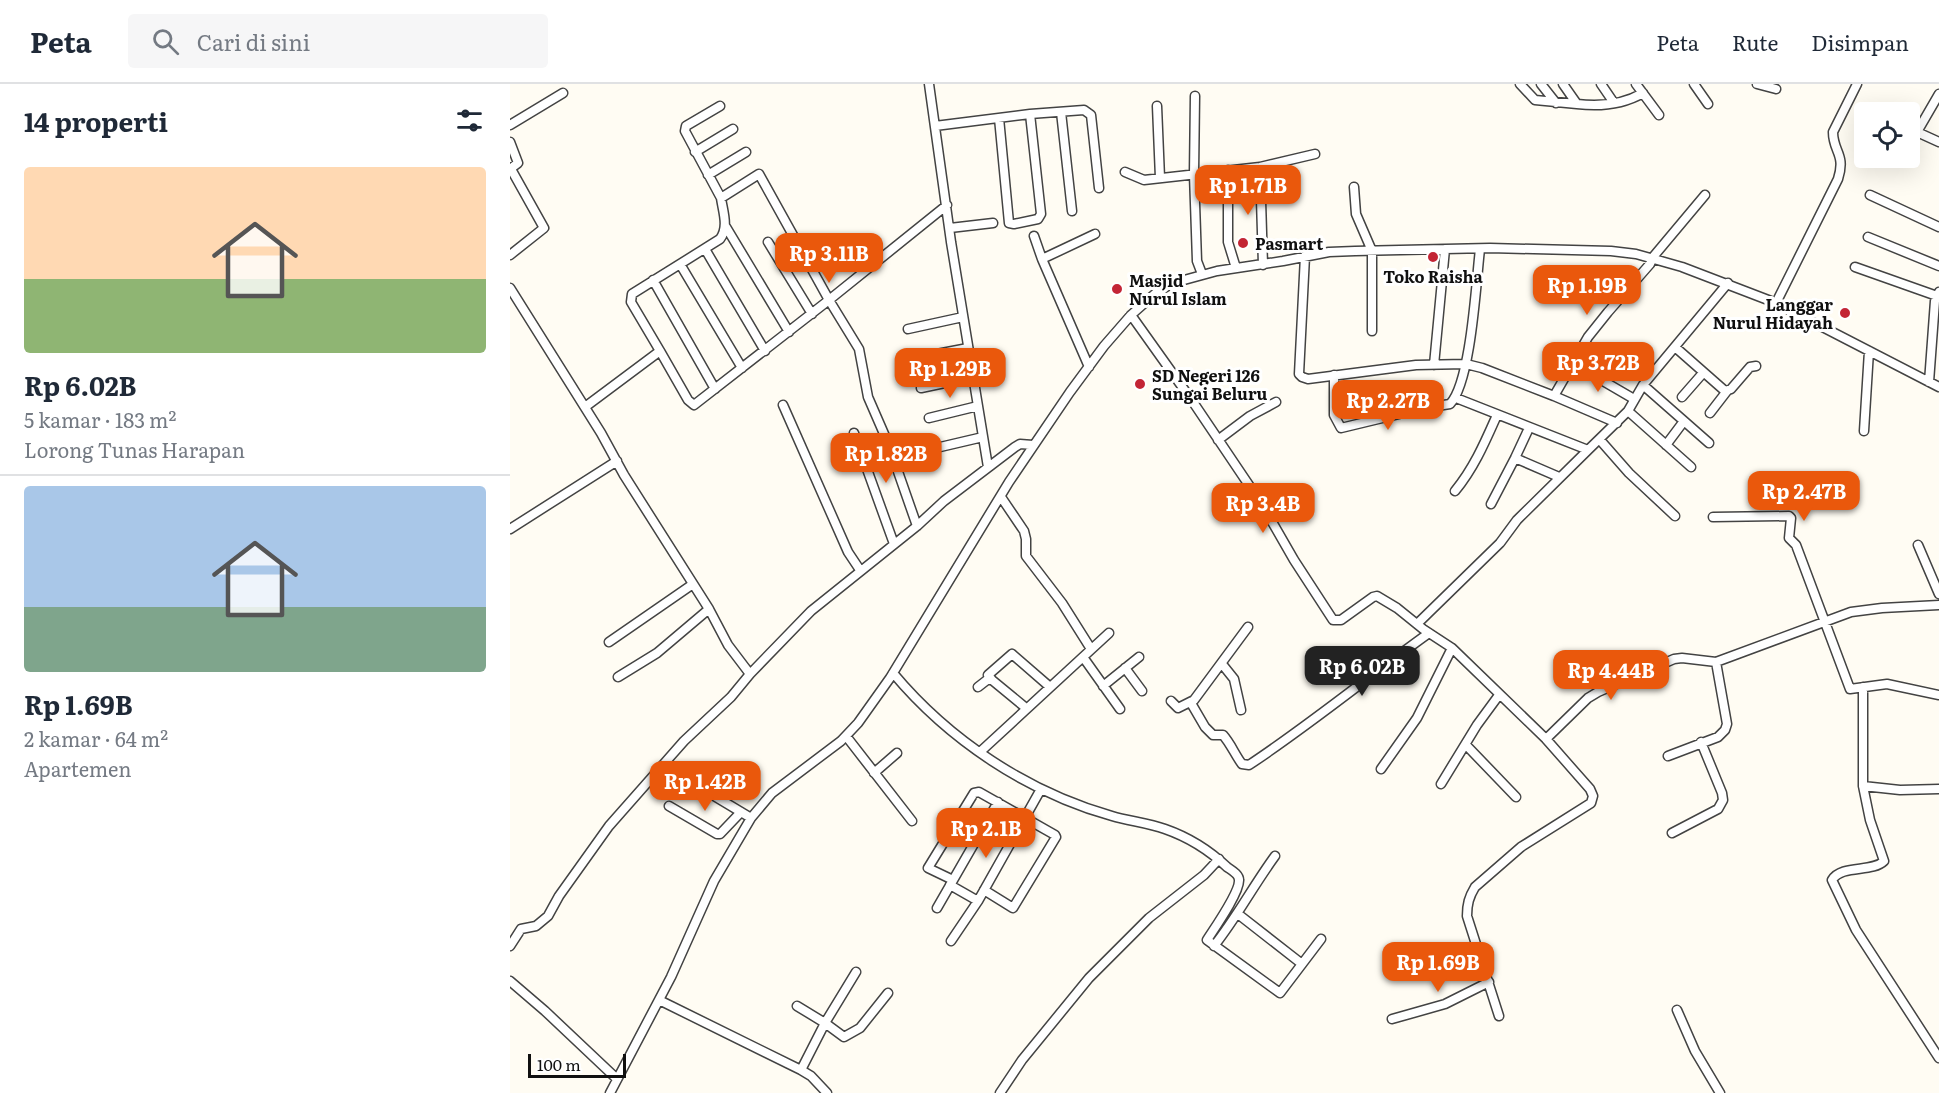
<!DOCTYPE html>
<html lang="id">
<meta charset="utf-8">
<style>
body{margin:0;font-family:Literata,serif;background:#f6f6f7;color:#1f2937;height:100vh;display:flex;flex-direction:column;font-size:22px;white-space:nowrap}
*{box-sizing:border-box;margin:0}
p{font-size:20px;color:#747a83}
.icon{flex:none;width:33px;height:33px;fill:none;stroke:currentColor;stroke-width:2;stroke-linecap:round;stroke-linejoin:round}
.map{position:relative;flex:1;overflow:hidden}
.details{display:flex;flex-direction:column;background:#fff;width:510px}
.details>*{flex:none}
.controls{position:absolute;left:1344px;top:18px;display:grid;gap:12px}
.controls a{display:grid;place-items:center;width:66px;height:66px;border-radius:6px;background:#fff;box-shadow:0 6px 24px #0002;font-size:30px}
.scale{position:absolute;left:18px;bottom:15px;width:98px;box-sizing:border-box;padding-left:6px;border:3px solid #101010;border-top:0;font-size:16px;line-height:21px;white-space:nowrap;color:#101010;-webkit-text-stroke:4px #fff;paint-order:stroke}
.price{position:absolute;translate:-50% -51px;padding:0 14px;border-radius:12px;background:#ea580c;color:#fff;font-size:20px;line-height:39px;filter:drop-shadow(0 2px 3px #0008)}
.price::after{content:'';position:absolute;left:50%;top:36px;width:18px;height:14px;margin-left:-9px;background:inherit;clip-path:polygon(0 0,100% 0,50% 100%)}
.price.selected{background:#222;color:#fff}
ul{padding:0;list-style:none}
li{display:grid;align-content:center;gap:12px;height:318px;padding:0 24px}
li+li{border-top:2px solid #e0e1e3}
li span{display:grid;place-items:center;height:186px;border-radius:6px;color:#555}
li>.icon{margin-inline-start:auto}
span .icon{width:108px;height:108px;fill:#fffc;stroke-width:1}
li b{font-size:26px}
h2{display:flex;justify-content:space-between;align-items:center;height:72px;padding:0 24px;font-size:26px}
header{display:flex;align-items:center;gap:36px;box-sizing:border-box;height:84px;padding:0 30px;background:#fff;border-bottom:2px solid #e0e1e3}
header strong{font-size:28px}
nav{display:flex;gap:33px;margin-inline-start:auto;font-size:21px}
.search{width:420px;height:54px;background:#f6f6f7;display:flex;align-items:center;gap:15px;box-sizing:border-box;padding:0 21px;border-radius:6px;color:#747a83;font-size:22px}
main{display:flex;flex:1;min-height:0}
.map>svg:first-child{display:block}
</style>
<header>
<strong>Peta</strong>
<div class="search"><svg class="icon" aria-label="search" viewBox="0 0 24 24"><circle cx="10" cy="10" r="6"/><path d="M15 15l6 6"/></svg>Cari di sini</div>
<nav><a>Peta</a><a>Rute</a><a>Disimpan</a></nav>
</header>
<main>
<section class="details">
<h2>14 properti<svg class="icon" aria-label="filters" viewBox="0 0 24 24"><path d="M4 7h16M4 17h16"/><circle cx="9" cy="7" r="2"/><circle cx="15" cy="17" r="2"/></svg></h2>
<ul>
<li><span style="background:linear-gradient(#ffd9b3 60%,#8fb573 0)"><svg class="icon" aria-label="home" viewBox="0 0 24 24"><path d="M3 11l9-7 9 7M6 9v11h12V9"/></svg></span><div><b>Rp 6.02B</b><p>5 kamar · 183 m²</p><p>Lorong Tunas Harapan</p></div></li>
<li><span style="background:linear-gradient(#a9c7e8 65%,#7fa58c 0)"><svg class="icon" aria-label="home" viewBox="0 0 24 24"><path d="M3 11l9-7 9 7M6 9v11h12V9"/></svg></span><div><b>Rp 1.69B</b><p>2 kamar · 64 m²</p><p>Apartemen</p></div></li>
</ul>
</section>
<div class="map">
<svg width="1429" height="1009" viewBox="0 0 1429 1009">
<rect width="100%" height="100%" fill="#fffcf3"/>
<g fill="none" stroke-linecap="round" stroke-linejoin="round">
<!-- minor casing -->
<g stroke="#434343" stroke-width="11">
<path id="minor" d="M419,0L441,158L478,383
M1010,0L1025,16L1067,20
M1031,0L1046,19
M1053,0L1067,20C1091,23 1112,21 1133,9
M1091,0L1104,19
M1126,0L1149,31
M1184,0L1198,20
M1247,0L1266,5
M1429,10L1407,48L1429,58
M685,12L684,90L687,177L692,190
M210,22L176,42L175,47L211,114
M647,22L650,94
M551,28L562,127
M520,30L574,26L581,31L589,104
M0,41L53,9
M425,42L520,30L531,130L528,135L504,140L499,139L489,34
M0,58L8,79L0,85
M185,68L223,45
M750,83L753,181
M718,86V158L726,184
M615,88L634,96L750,83L805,70
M198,91L236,68
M844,103L846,130L862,167V247
M1360,111L1429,143
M216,143L279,248
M440,144L483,139
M524,152L532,175
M1358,153L1429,182
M258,158L302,230
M195,165L255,267
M0,171L34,144L1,85
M795,172L789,290L792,293L798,295L906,281L956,280L972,284L1044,312L1107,339
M170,180L232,284
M1345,183L1427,212
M143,196L205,305
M0,204L91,349L114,391L199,525L218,561L240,590L301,527L407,442L434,417L505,363L510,360L523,361
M1266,219L1328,95C1336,70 1323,68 1323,48L1347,0
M621,231L683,318L753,422L784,476L823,536H831L863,513L867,512L887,524L913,545L942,564L1036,655L1080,705L1083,712L1081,719L1011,763L965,803C959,813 957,820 957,832L989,932
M398,245L453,233
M1165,263L1215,307L1221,305L1240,283L1246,282
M150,267L121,218L122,210L210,155C219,143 213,128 211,114L249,90L319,216L349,265L358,313L378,359L407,442
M406,274L458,264
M1064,280L1124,315
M924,281L935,165
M579,283L532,175L585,150
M824,291V331L831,344L914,324L940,320C961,298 966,199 970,165
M1419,298L1425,217L1429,208
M1133,301L1199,359
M411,304L463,293
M1044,312L1078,253L1098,228L1140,180L1143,173L1195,111
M1172,313L1193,289
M946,314L1078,366L1118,327L1133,301L1218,199
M273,321L338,468L350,486
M75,323L150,267L178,316L184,321L319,216L437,121
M1118,327L1181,383
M1200,329L1217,307
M419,334L468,322
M1354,347L1359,267
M344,349L384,460
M708,356L740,332L766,318
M1090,356L1119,389L1165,432
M1156,361L1174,337
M426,364L473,353
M1005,374L1049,393
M945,407C964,384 975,358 987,331
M491,413L514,447L516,455V472L552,519L581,565
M981,420L1005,374L1019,344
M1203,433L1279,432L1281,434L1279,454L1286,461L1340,605L1377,600L1429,611
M0,445L107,377
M1408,461L1429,510
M907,540L990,459L1007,436L1078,366
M99,558L183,500
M573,573L610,625
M712,580L724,595L731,626
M615,584L632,607
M383,589C439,656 517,708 602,732C619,737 638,739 655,745C678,753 699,766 717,783C721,786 729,790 729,796C730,808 704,845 697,856L770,909L811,855
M108,593L147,569L199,525
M482,596L478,591L502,570L540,603
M593,602L629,573
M468,603L477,596H482L516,624
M1353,603V702L1360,736L1374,777C1362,789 1332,780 1322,796L1346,846L1429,974
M661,617L668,624L684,616L738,543
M681,619L695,643L703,651H713C721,660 725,671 732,680L739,681C801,640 859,592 919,549
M336,652L402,737
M1036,655L1078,614L1088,608L1164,575L1172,574L1206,578
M956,661L1006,713
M470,668L599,549
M1158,672L1208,653L1215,646L1217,640L1206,578L1341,528L1372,524L1429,521
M871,685L907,634L942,564
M364,689L387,669
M931,700L967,641L989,611
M186,701L241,734
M1353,702L1390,706L1429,705
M159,722L207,750H210L231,728
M1162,749L1208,725L1213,716L1212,709L1191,658
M443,796L418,784L464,709L469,708L545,751L546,753L503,824L474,806
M440,801L468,817
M427,824L488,718
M728,830L792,880
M441,857L468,817L531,705
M0,862L11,845L26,842L38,832L49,812L99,742L174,657L221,613L240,590
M704,862C727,833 743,802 765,772
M346,888L315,939L334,953L350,944L378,909
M0,897L35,927L107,995
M149,916L291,986L301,992L317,1009
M287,922L315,939L291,986
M1167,926L1185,967L1210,1009
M882,935L935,920L979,898
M100,1009L161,893L204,797L241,734L262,709L331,657L348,639L380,594L499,398L560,308L594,262L621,231L647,208L663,199L707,187L773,177L819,168L845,167L980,164L1101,167L1126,170L1172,183L1266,219L1429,303
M490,1009L512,976L579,894L639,834L694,791L709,775"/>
</g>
<!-- minor -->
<use href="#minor" stroke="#fff" stroke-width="8"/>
</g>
<!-- markers -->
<g fill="#c32535" stroke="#fff" stroke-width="2">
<circle cx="733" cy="159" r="6"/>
<circle cx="923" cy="173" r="6"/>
<circle cx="607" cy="205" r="6"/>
<circle cx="1335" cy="229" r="6"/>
<circle cx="630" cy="300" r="6"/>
</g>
<g text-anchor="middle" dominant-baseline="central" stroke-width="6" stroke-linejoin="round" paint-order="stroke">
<!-- poi labels -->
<g font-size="16" font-weight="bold" fill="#101010" stroke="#fff" text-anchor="start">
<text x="745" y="159">Pasmart</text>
<text x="923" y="192" text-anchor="middle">Toko Raisha</text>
<text x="619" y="196">Masjid<tspan x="619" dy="18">Nurul Islam</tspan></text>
<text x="1323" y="220" text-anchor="end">Langgar<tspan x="1323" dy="18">Nurul Hidayah</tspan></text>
<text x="642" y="291">SD Negeri 126<tspan x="642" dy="18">Sungai Beluru</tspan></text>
</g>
</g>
</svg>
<div class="controls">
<a><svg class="icon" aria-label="locate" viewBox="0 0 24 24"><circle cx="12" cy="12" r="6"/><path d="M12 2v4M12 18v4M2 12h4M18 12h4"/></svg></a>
</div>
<div class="scale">100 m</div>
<b class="price" style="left:738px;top:132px">Rp 1.71B</b>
<b class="price" style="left:319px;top:200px">Rp 3.11B</b>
<b class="price" style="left:1077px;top:232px">Rp 1.19B</b>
<b class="price" style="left:1088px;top:309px">Rp 3.72B</b>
<b class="price" style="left:440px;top:315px">Rp 1.29B</b>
<b class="price" style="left:878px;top:347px">Rp 2.27B</b>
<b class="price" style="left:376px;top:400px">Rp 1.82B</b>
<b class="price" style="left:1294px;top:438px">Rp 2.47B</b>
<b class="price" style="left:753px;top:450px">Rp 3.4B</b>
<b class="price selected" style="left:852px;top:613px">Rp 6.02B</b>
<b class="price" style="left:1101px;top:617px">Rp 4.44B</b>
<b class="price" style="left:195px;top:728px">Rp 1.42B</b>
<b class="price" style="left:476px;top:775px">Rp 2.1B</b>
<b class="price" style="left:928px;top:909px">Rp 1.69B</b>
</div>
</main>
